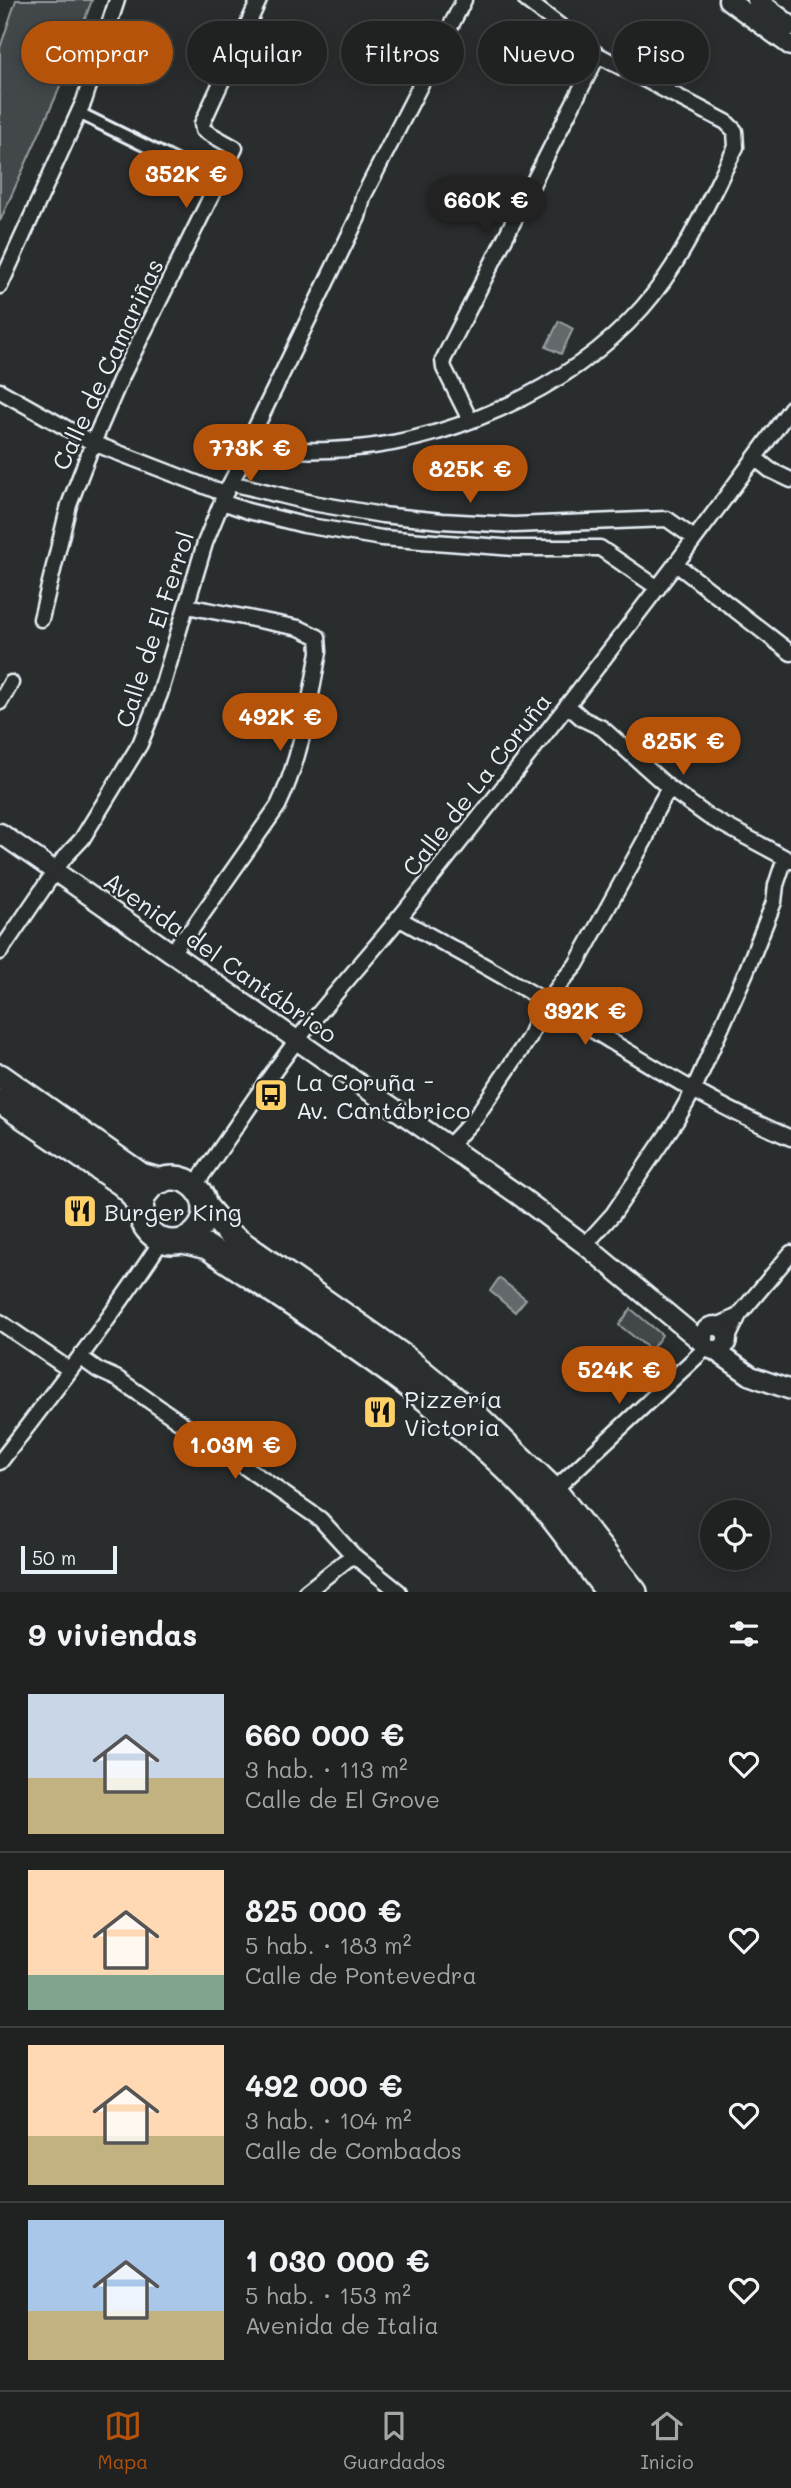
<!DOCTYPE html>
<html lang="es">
<meta charset="utf-8">
<style>
body{margin:0;font-family:Mali,sans-serif;background:#282a2a;color:#f1f3f6;height:100vh;display:flex;flex-direction:column;font-size:26px;white-space:nowrap}
*{box-sizing:border-box;margin:0}
p{font-size:23px;color:#a2a4a5}
.icon{flex:none;width:38px;height:38px;fill:none;stroke:currentColor;stroke-width:2;stroke-linecap:round;stroke-linejoin:round}
.map{position:relative;height:1592px;overflow:hidden}
.details{display:flex;flex-direction:column;background:#202222;flex:1}
.details>*{flex:none}
.top-card{position:absolute;left:21px;top:21px;width:749px;height:63px;display:flex;gap:14px}
.controls{position:absolute;left:700px;top:1500px;display:grid;gap:14px}
.controls a{display:grid;place-items:center;width:70px;height:70px;border-radius:50%;background:#202222;box-shadow:0 4px 18px #0003,0 0 0 2px #3d3f40;font-size:35px}
.scale{position:absolute;left:21px;bottom:18px;width:96px;box-sizing:border-box;padding-left:7px;border:4px solid #e8f1f8;border-top:0;font-size:19px;line-height:24px;white-space:nowrap;color:#e8f1f8;-webkit-text-stroke:5px #2a2d2e;paint-order:stroke}
.price{position:absolute;translate:-50% -60px;padding:0 16px;border-radius:24px;background:#b45309;color:#fff;font-size:23px;line-height:46px;filter:drop-shadow(0 2px 4px #0008)}
.price::after{content:'';position:absolute;left:50%;top:42px;width:21px;height:16px;margin-left:-10px;background:inherit;clip-path:polygon(0 0,100% 0,50% 100%)}
.price.current{background:#222;color:#fff}
ul{padding:0;list-style:none}
li{display:flex;align-items:center;gap:21px;height:175px;padding:0 28px}
li+li{border-top:2px solid #3d3f40}
li span{display:grid;place-items:center;flex:none;width:196px;height:140px;border-radius:0px;color:#555}
li>.icon{margin-inline-start:auto}
span .icon{width:84px;height:84px;fill:#fffc;stroke-width:1}
li b{font-size:30px}
h2{display:flex;justify-content:space-between;align-items:center;height:84px;padding:0 28px;font-size:30px}
.pill{padding:0 24px;border-radius:32px;background:#202222;box-shadow:0 4px 18px #0003,0 0 0 2px #3d3f40;font-size:24px;line-height:63px}
.pill.current{background:#b45309;color:#fff}
.tab-bar{display:flex;justify-content:space-around;align-items:center;height:98px;border-top:2px solid #3d3f40;background:#202222;font-size:19px;color:#a2a4a5}
.tab-bar a{display:grid;justify-items:center;gap:4px}
.tab-bar .current{color:#b45309}
.map>svg:first-child{display:block}
</style>
<div class="map">
<svg width="791" height="1592" viewBox="0 0 791 1592">
<rect width="100%" height="100%" fill="#2a2d2e"/>
<filter id="ink" filterUnits="userSpaceOnUse"><feTurbulence type="fractalNoise" baseFrequency=".0143" numOctaves="2"/><feDisplacementMap in="SourceGraphic" scale="14" xChannelSelector="R" yChannelSelector="G"/><feConvolveMatrix kernelMatrix="1 2 1 2 8 2 1 2 1" color-interpolation-filters="sRGB"/></filter>
<g filter="url(#ink)">
<!-- green -->
<path fill="#424648" stroke="#959ca0" stroke-width="2" d="M16,0H92L57,94L0,221V48Z
M631,1309L662,1335L651,1350L619,1325Z"/>
<!-- water -->
<path fill="#63686b" stroke="#989fa3" stroke-width="2" d="M559,321L573,329L561,354L546,347Z
M499,1278L526,1299L515,1312L490,1291Z"/>
<g fill="none" stroke-linecap="round" stroke-linejoin="round">
<!-- pedestrian casing -->
<g stroke="#e8f1f8" stroke-width="16">
<path id="pedestrian" d="M79,113L219,182"/>
</g>
<!-- minor casing -->
<g stroke="#e8f1f8" stroke-width="19">
<path id="minor" d="M0,286L84,101L117,0
M0,391L93,443L225,494
M470,420L444,368L443,360L598,55
M252,442C276,451 305,451 330,450C442,446 568,391 642,308C683,262 708,201 736,147L735,131L726,122L598,55L526,0
M755,458L770,470L791,480
M231,483L312,503L382,515L442,521L514,525L667,519L694,538
M222,502L248,511L304,525L382,538L514,548H600L658,588
M676,564L791,653
M41,619L69,505L93,443L121,378L235,148L203,130L202,124L259,0
M0,702L11,683
M567,705L583,719L602,728L669,788L709,817L791,861
M398,918C448,946 499,973 548,1003C628,1051 704,1102 791,1138
M0,952L64,858L82,839L140,744L160,694L205,543L225,494L252,442L256,427L358,217L363,197L464,0
M172,953L183,937L192,929L278,806C301,758 309,705 319,652L318,637L299,628L187,606
M449,1146L475,1118L529,1038L538,1016L563,980L576,965L646,838L655,813L669,788
M194,1186C230,1138 261,1086 298,1039C331,997 367,958 400,917C534,750 666,581 791,408
M585,1245L613,1214L676,1121L693,1091L746,972L774,902L776,885L785,858
M0,1322L70,1370
M717,1326L738,1316
M727,1340L739,1315L791,1253
M80,1357L98,1370L118,1379L320,1519L353,1555L399,1592
M0,1462C56,1389 112,1317 162,1240
M554,1490L707,1347
M306,1592L353,1555"/>
</g>
<!-- tertiary casing -->
<g stroke="#e8f1f8" stroke-width="23">
<path id="tertiary" d="M728,0L791,46
M757,0L791,26
M0,833L517,1194L585,1245L704,1344
M703 1338a12 12 0 1 1 24 0a12 12 0 1 1-24 0Z
M714,1350L751,1376L791,1390"/>
</g>
<!-- primary casing -->
<g stroke="#e8f1f8" stroke-width="28">
<path id="primary" d="M0,1076L141,1175L162,1181
M0,1101L122,1184L130,1191L142,1210
M141 1210a32 32 0 1 1 64 0a32 32 0 1 1-64 0Z
M205,1206L230,1235L404,1357L481,1420L554,1490L635,1592
M183,1241L207,1247C322,1325 444,1399 540,1503C564,1530 585,1563 608,1592"/>
</g>
<!-- pedestrian -->
<use href="#pedestrian" stroke="#2a2d2e" stroke-width="10"/>
<!-- minor -->
<use href="#minor" stroke="#2a2d2e" stroke-width="14"/>
<!-- tertiary -->
<use href="#tertiary" stroke="#2a2d2e" stroke-width="18"/>
<!-- primary -->
<use href="#primary" stroke="#2a2d2e" stroke-width="23"/>
</g>
</g>
<!-- icons -->
<defs>
<g id="bus-square" transform="scale(1.75)"><rect x="-9" y="-9" width="18" height="18" rx="4" fill="#ffd166" stroke="#2a2d2e"/><path d="M-5-6H5V4H4V6H2V4H-2V6H-4V4H-5ZM-3.5-4V0h7V-4ZM-3.5 1.2v1.5H-2V1.2ZM2 1.2v1.5H3.5V1.2Z" fill="#111"/></g>
<g id="restaurant-square" transform="scale(1.75)"><rect x="-9" y="-9" width="18" height="18" rx="4" fill="#ffd166" stroke="#2a2d2e"/><path d="M-5-6h1v4h1v-4h1v4h1v-4h1v5L-1.5 .5V6h-2V.5L-5-1ZM5-6V6H3V1.5H1.5Q1.5-4 5-6Z" fill="#111"/></g>
</defs>
<g fill-rule="evenodd">
<use href="#bus-square" x="271" y="1095"/>
<use href="#restaurant-square" x="80" y="1211"/>
<use href="#restaurant-square" x="380" y="1412"/>
</g>
<g text-anchor="middle" dominant-baseline="central" stroke-width="5" stroke-linejoin="round" paint-order="stroke">
<!-- street labels -->
<g font-size="24" fill="#e8f1f8" stroke="#2a2d2e">
<text transform="translate(107 364) rotate(-65)">Calle de Camariñas</text>
<text transform="translate(154 629) rotate(-72)">Calle de El Ferrol</text>
<text transform="translate(476 784) rotate(-52)">Calle de La Coruña</text>
<text transform="translate(221 957) rotate(35)">Avenida del Cantábrico</text>
</g>
<!-- poi labels -->
<g font-size="24" fill="#e8f1f8" stroke="#2a2d2e" text-anchor="start">
<text x="296" y="1081">La Coruña -<tspan x="296" dy="28">Av. Cantábrico</tspan></text>
<text x="104" y="1211">Burger King</text>
<text x="404" y="1398">Pizzería<tspan x="404" dy="28">Victoria</tspan></text>
</g>
</g>
</svg>
<div class="controls">
<a><svg class="icon" aria-label="locate" viewBox="0 0 24 24"><circle cx="12" cy="12" r="6"/><path d="M12 2v4M12 18v4M2 12h4M18 12h4"/></svg></a>
</div>
<div class="scale">50 m</div>
<b class="price" style="left:186px;top:210px">352K €</b>
<b class="price current" style="left:486px;top:236px">660K €</b>
<b class="price" style="left:250px;top:484px">773K €</b>
<b class="price" style="left:470px;top:505px">825K €</b>
<b class="price" style="left:280px;top:753px">492K €</b>
<b class="price" style="left:683px;top:777px">825K €</b>
<b class="price" style="left:585px;top:1047px">392K €</b>
<b class="price" style="left:619px;top:1406px">524K €</b>
<b class="price" style="left:235px;top:1481px">1.03M €</b>
<div class="top-card">
<a class="pill current">Comprar</a>
<a class="pill">Alquilar</a>
<a class="pill">Filtros</a>
<a class="pill">Nuevo</a>
<a class="pill">Piso</a>
</div>
</div>
<section class="details">
<h2>9 viviendas<svg class="icon" aria-label="filters" viewBox="0 0 24 24"><path d="M4 7h16M4 17h16"/><circle cx="9" cy="7" r="2"/><circle cx="15" cy="17" r="2"/></svg></h2>
<ul>
<li><span style="background:linear-gradient(#c9d6e8 60%,#c2b280 0)"><svg class="icon" aria-label="home" viewBox="0 0 24 24"><path d="M3 11l9-7 9 7M6 9v11h12V9"/></svg></span><div><b>660 000 €</b><p>3 hab. · 113 m²</p><p>Calle de El Grove</p></div><svg class="icon" aria-label="heart" viewBox="0 0 24 24"><path d="M12 20l-8-8c-3-5 5-10 8-4 3-6 11-1 8 4z"/></svg></li>
<li><span style="background:linear-gradient(#ffd9b3 75%,#7fa58c 0)"><svg class="icon" aria-label="home" viewBox="0 0 24 24"><path d="M3 11l9-7 9 7M6 9v11h12V9"/></svg></span><div><b>825 000 €</b><p>5 hab. · 183 m²</p><p>Calle de Pontevedra</p></div><svg class="icon" aria-label="heart" viewBox="0 0 24 24"><path d="M12 20l-8-8c-3-5 5-10 8-4 3-6 11-1 8 4z"/></svg></li>
<li><span style="background:linear-gradient(#ffd9b3 65%,#c2b280 0)"><svg class="icon" aria-label="home" viewBox="0 0 24 24"><path d="M3 11l9-7 9 7M6 9v11h12V9"/></svg></span><div><b>492 000 €</b><p>3 hab. · 104 m²</p><p>Calle de Combados</p></div><svg class="icon" aria-label="heart" viewBox="0 0 24 24"><path d="M12 20l-8-8c-3-5 5-10 8-4 3-6 11-1 8 4z"/></svg></li>
<li><span style="background:linear-gradient(#a9c7e8 65%,#c2b280 0)"><svg class="icon" aria-label="home" viewBox="0 0 24 24"><path d="M3 11l9-7 9 7M6 9v11h12V9"/></svg></span><div><b>1 030 000 €</b><p>5 hab. · 153 m²</p><p>Avenida de Italia</p></div><svg class="icon" aria-label="heart" viewBox="0 0 24 24"><path d="M12 20l-8-8c-3-5 5-10 8-4 3-6 11-1 8 4z"/></svg></li>
</ul>
</section>
<nav class="tab-bar">
<a class="current"><svg class="icon" aria-label="map" viewBox="0 0 24 24"><path d="M3 6l6-2 6 2 6-2v14l-6 2-6-2-6 2zM9 4v14M15 6v14"/></svg>Mapa</a>
<a><svg class="icon" aria-label="saved" viewBox="0 0 24 24"><path d="M7 4h10v16l-5-4-5 4z"/></svg>Guardados</a>
<a><svg class="icon" aria-label="home" viewBox="0 0 24 24"><path d="M3 11l9-7 9 7M6 9v11h12V9"/></svg>Inicio</a>
</nav>
